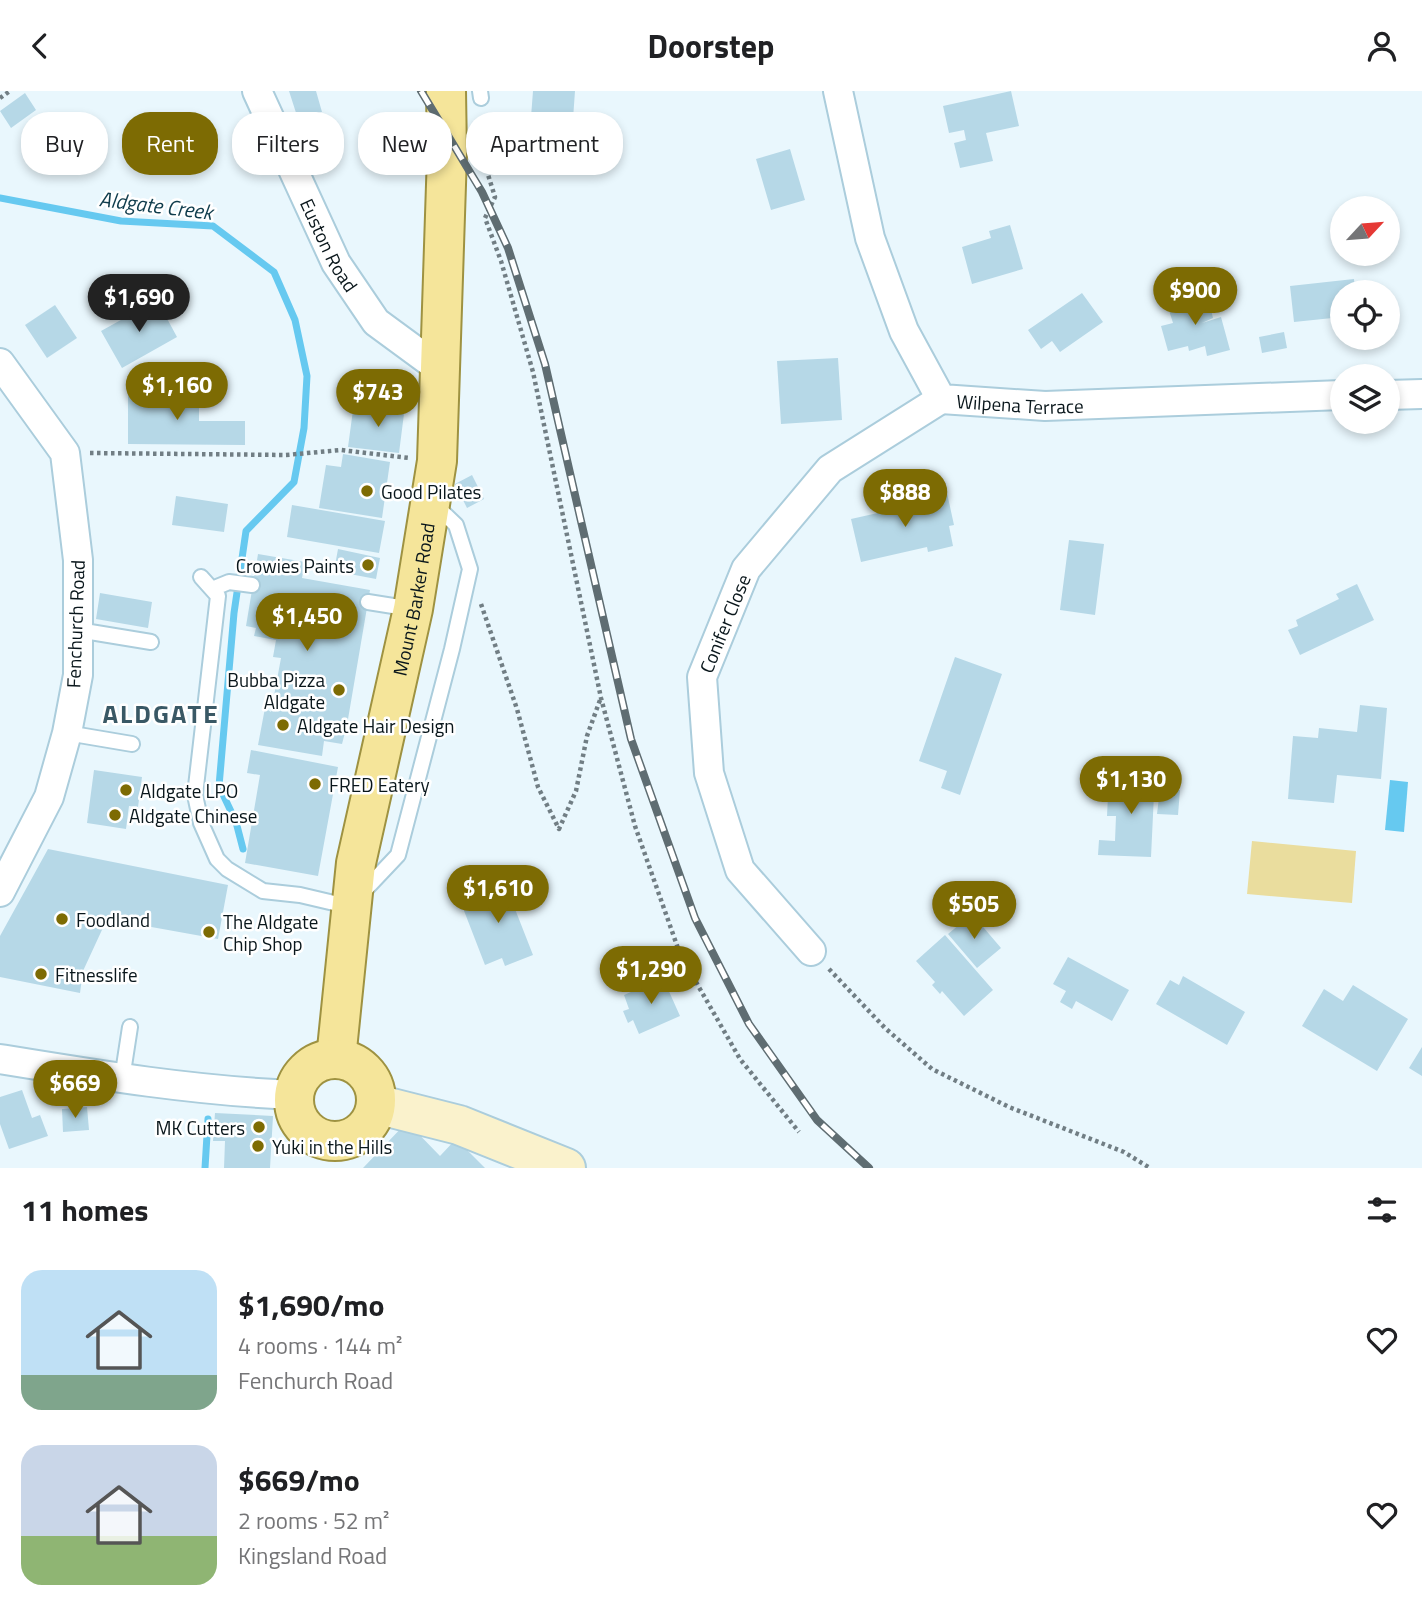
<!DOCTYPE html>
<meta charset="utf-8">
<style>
body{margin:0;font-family:"Titillium Web",sans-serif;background:#f2f2f2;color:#202124;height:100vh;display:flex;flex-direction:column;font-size:26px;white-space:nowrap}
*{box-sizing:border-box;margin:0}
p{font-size:23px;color:#757577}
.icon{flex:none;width:38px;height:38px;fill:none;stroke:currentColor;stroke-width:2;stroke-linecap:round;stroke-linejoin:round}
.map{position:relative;height:1077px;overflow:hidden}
.sheet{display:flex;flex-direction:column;background:#fff;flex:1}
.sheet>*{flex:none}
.guide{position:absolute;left:21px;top:21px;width:700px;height:63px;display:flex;gap:14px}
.needle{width:46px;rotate:64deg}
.fabs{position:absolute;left:1330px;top:105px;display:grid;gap:14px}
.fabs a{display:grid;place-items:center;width:70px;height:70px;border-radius:50%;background:#fff;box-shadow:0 4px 10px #0003;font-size:35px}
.price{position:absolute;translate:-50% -60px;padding:0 16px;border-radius:24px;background:#7d6b03;color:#fff;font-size:23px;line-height:46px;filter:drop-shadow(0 2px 4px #0008)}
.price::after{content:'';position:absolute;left:50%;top:42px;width:21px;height:16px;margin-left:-10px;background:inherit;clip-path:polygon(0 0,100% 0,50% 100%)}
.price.current{background:#222;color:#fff}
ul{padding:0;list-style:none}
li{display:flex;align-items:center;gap:21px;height:175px;padding:0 21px}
li span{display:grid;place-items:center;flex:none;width:196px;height:140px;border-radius:21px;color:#555}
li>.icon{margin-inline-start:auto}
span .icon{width:84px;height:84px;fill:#fffc;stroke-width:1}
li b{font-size:30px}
h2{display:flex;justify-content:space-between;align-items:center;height:84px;padding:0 21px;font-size:30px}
.chip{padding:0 24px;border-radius:28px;background:#fff;box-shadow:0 4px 10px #0003;font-size:24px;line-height:63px}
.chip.current{background:#7d6b03;color:#fff}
header{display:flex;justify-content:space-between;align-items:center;height:91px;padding:0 21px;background:#fff;font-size:32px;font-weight:700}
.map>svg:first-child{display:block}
</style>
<header><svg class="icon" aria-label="back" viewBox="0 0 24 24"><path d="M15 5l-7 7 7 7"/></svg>Doorstep<svg class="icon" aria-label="person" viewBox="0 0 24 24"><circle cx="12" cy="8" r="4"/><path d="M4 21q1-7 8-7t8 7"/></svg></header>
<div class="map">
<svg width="1422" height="1077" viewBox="0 0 1422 1077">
<rect width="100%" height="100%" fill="#e9f7fd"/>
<!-- green -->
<path fill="#eadd9e" d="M1252,750L1356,760L1352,812L1247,803Z"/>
<!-- water -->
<path fill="#66c9f0" d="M1390,689L1408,691L1404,741L1385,739Z"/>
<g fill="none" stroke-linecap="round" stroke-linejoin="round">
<!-- stream -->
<path stroke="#66c9f0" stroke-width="7" d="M0,107L121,130L213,135L274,181L295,229L307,285L304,337L294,391L246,440L234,522L219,695L236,731L243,758
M205,1077L208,1028"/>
</g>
<!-- building -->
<path fill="#b6d8e7" d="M289,0H316L322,21L298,28Z
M533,0H575L573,28L531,26Z
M1011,0L1019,35L986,42L993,70L960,77L954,52L966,49L964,39L949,42L943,15Z
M25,2L36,19L11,37L0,20Z
M790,58L805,109L771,119L756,68Z
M1010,134L1023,178L972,193L962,156L991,147L989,140Z
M1354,188L1355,201H1342V226L1294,231L1290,195Z
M1082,202L1103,231L1060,261L1052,250L1041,258L1028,239Z
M1207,202L1213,227L1202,232L1221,226L1230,259L1207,265L1205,255L1189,260L1188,255L1168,260L1161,235L1173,232L1167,213Z
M157,209L177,246L122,277L101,240Z
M55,214L77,247L47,267L25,234Z
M1284,241L1287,257L1262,262L1259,246Z
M838,267L842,329L781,333L777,270Z
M128,303H199V330H245V354L128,353Z
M384,312L405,315L399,362L348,356L353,319L383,323Z
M343,363L390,371L382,427L319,417L326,374L341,376Z
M472,384L484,408L467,417L455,393Z
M947,402L954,434L949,435L953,455L928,461L927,456L861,471L851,428L918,413L917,409Z
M176,405L228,413L224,441L172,434Z
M292,414L385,430L379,462L287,446Z
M1069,449L1104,453L1095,524L1060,519Z
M338,458L380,467L376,488L334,480Z
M258,463L305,471L302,487L370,499L347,634L342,653L324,650L322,665L258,654L265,617L271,621L281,567L273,566L276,549L254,545L256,537L246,535Z
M1357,493L1374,529L1300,564L1288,539L1298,535L1296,529L1339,508L1336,503Z
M100,502L152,511L148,537L96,528Z
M955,566L1002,583L960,704L941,697L947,680L919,670Z
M1360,614L1387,617L1381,688L1337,684L1334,712L1288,708L1293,645L1318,647L1319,637L1357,641Z
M251,659L338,676L318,785L245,772L260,684L247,682Z
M94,679L142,686L138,716L129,715L126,738L87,732Z
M1138,682H1155L1151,766L1098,764L1099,749L1115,750L1116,725H1107L1109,685L1138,687Z
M1160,698L1180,699L1178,724L1157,723Z
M48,758L228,794L218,848L107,828L83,880L80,902L0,886V845Z
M515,791L524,814L515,818L533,864L505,875L502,867L485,874L461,812Z
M972,823L1001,857L977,877L948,843Z
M945,844L993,899L964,925L942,900L940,903L932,894L935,891L916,870Z
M1068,866L1129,899L1112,930L1076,910L1072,918L1060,911L1066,900L1053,893Z
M1183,885L1245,921L1227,954L1156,913L1170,889L1179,894Z
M663,887L680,925L639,943L633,929L628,932L623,920L629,918L624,904Z
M1353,894L1408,928L1377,980L1302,935L1324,898L1343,910Z
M1422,956V985L1409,977Z
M22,999L32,1027L40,1024L48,1045L9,1058L0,1033V1006Z
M87,1016L89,1039L63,1041L62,1018Z
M215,1022L273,1025L270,1077H224L225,1050H213Z
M407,1031L440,1065L456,1048L485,1077H363Z"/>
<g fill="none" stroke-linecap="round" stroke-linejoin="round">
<!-- lane casing -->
<g stroke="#abcddc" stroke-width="18">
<path id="lane" d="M480,0L481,7
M201,486L218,505L195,704L201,732L217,768L227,778L263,800L300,804L351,816
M212,498L229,491L252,494
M368,511L412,518
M78,539L151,551
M67,642L132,653
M363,801L398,764L452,558L470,478L456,434L435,414
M122,988L130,936"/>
</g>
<!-- street casing -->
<g stroke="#abcddc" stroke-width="32">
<g id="street">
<path id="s1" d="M257,0L336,172L376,231L440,278"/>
<path id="s2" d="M838,0L870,147L904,240L941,308L1045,315L1342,304"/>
<path d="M0,272L65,362L78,469V584L67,642L49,706L0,801"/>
<path d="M1388,304L1422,303"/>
<path id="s3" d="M811,860L740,779L709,682L702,586L746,478L830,378L941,308"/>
<path d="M0,968C98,984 195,1000 295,1004"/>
</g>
</g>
<!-- secondary casing -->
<g stroke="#abcddc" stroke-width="42">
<path id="secondary" d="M376,1013L459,1034L566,1077"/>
</g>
<!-- primary casing -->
<g stroke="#9e9241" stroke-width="42">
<g id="primary">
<path id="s4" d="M336,968L356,772L413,518L437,370L447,63L446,0"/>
<circle cx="335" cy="1009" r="41"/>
</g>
</g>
<!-- path -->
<path stroke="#717e84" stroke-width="4.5" stroke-dasharray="3.5 3.5" stroke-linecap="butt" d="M0,7L10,0
M480,58L495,106L485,127L501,170L533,281L601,607L635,735L680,863L740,968L799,1041
M90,362L286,364L341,359L409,367
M481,513L517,618L538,696L559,738L576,700L587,645L600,609
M829,878L885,937L932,978L1009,1016L1124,1061L1150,1077"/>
<!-- lane -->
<use href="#lane" stroke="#fff" stroke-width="14"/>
<!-- street -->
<use href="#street" stroke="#fff" stroke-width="28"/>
<!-- secondary -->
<use href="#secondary" stroke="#faf2cc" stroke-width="38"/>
<!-- primary -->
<use href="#primary" stroke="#f5e59a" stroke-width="38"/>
<!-- rail casing -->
<g stroke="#5f6d72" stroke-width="8">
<path id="rail" d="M421,0L482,101L508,157L545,273L631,648L695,827L749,933L817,1029L869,1077"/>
</g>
<!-- rail -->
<use href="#rail" stroke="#fff" stroke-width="5" stroke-dasharray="16" stroke-linecap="butt"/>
</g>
<!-- markers -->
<g fill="#7d6b03" stroke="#fff" stroke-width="2.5">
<circle cx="367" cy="400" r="7"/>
<circle cx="368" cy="474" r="7"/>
<circle cx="339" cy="599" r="7"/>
<circle cx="283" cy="634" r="7"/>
<circle cx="315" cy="693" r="7"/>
<circle cx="126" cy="699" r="7"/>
<circle cx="115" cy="724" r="7"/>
<circle cx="62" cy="828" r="7"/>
<circle cx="209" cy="841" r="7"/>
<circle cx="41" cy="883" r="7"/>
<circle cx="259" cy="1036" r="7"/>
<circle cx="258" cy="1055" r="7"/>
</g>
<g text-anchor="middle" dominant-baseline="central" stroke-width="5" stroke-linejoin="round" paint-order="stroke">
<!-- street labels -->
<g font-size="19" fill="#09161b" stroke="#fff">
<text stroke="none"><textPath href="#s1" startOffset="170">Euston Road</textPath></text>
<text stroke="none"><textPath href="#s2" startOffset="406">Wilpena Terrace</textPath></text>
<text stroke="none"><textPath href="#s4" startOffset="467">Mount Barker Road</textPath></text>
<text transform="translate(75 533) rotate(-88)">Fenchurch Road</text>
<text stroke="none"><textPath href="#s3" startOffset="364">Conifer Close</textPath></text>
</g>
<!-- poi labels -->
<g font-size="19" fill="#09161b" stroke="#fff" text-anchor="start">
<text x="381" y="400">Good Pilates</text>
<text x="354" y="474" text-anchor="end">Crowies Paints</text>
<text x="325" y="588" text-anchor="end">Bubba Pizza<tspan x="325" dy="22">Aldgate</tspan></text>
<text x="297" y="634">Aldgate Hair Design</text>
<text x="329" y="693">FRED Eatery</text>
<text x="140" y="699">Aldgate LPO</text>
<text x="129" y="724">Aldgate Chinese</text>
<text x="76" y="828">Foodland</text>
<text x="223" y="830">The Aldgate<tspan x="223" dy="22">Chip Shop</tspan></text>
<text x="55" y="883">Fitnesslife</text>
<text x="245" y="1036" text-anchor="end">MK Cutters</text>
<text x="272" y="1055">Yuki in the Hills</text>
</g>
<!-- water labels -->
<g font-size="21" font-style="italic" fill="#0f3c4c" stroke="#fff">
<text transform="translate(156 114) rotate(7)">Aldgate Creek</text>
</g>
<!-- district labels -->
<g font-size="26" font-weight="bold" letter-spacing="2" fill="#395865" stroke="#fff">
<text x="161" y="622">ALDGATE</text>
</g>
</g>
</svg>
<div class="fabs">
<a><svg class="needle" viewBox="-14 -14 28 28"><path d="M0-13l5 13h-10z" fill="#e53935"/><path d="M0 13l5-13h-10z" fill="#757577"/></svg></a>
<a><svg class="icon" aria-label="locate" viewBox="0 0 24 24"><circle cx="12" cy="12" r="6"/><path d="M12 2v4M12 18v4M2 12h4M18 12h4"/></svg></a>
<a><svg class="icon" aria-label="layers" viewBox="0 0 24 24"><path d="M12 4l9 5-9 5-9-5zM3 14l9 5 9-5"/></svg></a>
</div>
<b class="price" style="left:1195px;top:236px">$900</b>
<b class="price current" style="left:139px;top:243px">$1,690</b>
<b class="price" style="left:177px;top:331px">$1,160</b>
<b class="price" style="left:378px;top:338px">$743</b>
<b class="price" style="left:905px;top:438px">$888</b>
<b class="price" style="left:307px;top:562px">$1,450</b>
<b class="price" style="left:1131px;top:725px">$1,130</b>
<b class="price" style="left:498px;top:834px">$1,610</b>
<b class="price" style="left:974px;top:850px">$505</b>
<b class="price" style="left:651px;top:915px">$1,290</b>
<b class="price" style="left:75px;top:1029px">$669</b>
<div class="guide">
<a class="chip">Buy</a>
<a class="chip current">Rent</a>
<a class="chip">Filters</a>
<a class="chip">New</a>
<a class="chip">Apartment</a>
</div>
</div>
<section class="sheet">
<h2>11 homes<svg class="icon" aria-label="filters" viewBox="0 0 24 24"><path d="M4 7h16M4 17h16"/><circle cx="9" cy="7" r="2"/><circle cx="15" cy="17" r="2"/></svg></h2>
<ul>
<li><span style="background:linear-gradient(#bfe0f5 75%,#7fa58c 0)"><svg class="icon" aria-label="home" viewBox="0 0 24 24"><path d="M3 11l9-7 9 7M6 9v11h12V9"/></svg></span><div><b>$1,690/mo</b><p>4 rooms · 144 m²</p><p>Fenchurch Road</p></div><svg class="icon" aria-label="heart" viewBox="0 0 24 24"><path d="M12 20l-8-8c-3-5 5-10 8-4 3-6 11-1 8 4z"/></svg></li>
<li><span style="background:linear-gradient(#c9d6e8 65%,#8fb573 0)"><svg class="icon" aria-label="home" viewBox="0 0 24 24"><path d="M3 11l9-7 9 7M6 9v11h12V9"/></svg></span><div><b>$669/mo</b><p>2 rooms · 52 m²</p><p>Kingsland Road</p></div><svg class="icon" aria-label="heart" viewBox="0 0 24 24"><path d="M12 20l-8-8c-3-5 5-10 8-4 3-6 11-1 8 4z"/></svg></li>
</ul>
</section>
